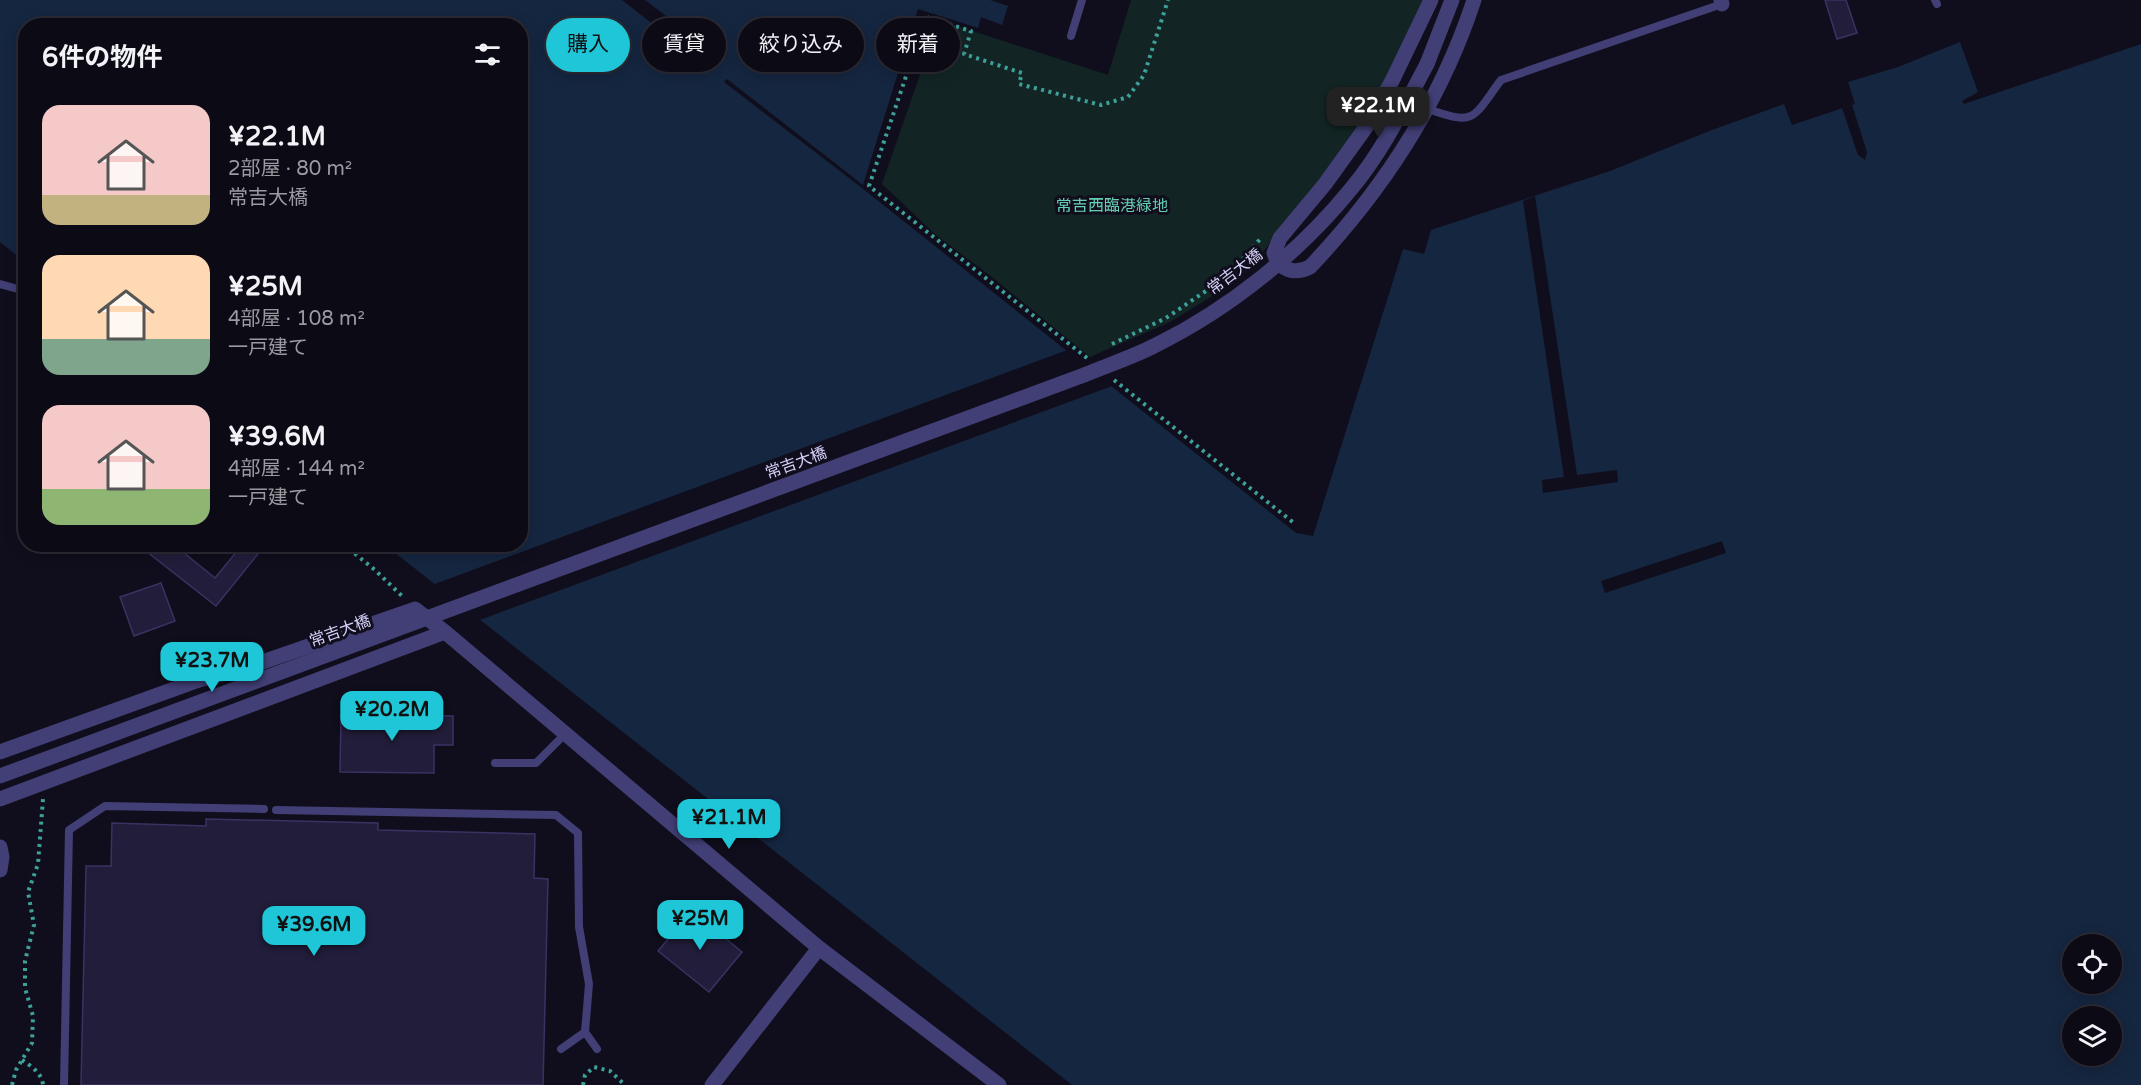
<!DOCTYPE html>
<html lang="ja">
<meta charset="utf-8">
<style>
body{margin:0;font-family:"Varela Round","Noto Sans JP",sans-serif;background:#15131e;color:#f1f3f6;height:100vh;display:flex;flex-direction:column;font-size:22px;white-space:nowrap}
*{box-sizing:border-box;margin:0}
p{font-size:20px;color:#9a9aa0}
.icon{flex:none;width:33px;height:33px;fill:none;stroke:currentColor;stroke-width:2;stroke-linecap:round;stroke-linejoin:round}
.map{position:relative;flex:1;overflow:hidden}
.panel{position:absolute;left:18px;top:18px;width:510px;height:534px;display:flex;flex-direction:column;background:#0c0a15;border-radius:24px;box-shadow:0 3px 15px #0003,0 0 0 2px #2c2b34}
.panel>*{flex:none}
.guide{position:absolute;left:546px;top:18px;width:570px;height:54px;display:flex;gap:12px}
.fabs{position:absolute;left:2062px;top:934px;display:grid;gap:12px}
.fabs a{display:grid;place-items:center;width:60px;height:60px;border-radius:50%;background:#0c0a15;box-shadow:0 3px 15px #0003,0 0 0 2px #2c2b34;font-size:30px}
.price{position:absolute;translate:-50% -51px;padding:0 14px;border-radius:12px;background:#1ec6d7;color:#111;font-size:20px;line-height:39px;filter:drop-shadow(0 2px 3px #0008)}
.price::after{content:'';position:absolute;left:50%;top:36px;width:18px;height:14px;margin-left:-9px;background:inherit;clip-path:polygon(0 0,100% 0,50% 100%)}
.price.on{background:#222;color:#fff}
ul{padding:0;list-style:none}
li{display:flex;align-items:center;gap:18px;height:150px;padding:0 24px}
li span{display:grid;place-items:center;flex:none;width:168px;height:120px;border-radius:18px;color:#555}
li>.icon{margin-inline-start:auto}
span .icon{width:72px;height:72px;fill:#fffc;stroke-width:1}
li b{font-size:26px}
h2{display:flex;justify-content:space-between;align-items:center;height:72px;padding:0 24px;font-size:26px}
.tag{padding:0 21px;border-radius:27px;background:#0c0a15;box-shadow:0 3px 15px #0003,0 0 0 2px #2c2b34;font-size:21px;line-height:54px}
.tag.on{background:#1ec6d7;color:#111}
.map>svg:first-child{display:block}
</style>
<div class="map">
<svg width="2141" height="1085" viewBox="0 0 2141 1085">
<rect width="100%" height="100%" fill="#100e1c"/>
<!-- green -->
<path fill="#122524" d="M1131,0H1426L1374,105L1338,158L1267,247L1237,281L1170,322L1090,357L992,277L936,235L882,184L939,20L1108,75Z"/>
<!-- water -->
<path fill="#152640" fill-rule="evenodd" d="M0,0H990L1008,6L1002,25L981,17L978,28L918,9L862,188L1296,533L1313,536L1403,249L1424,254L1431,230L1610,171L1712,130L1784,104L1792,125L1855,104L1848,82L1898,67L1960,42L1978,92L1962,101L1964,104L2141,44V1085H1072L385,545L520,544V26H26L25,262L0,242ZM2073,945H2112V984H2073ZM2073,1017H2112V1056H2073Z"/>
<!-- pier -->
<path fill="#100e1c" d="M622,0H645L666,16L659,29Z
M727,79L863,185L862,188L724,82Z
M1852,105L1867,152L1865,160L1858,155L1842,108Z
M1535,196L1577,475L1617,470L1618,482L1543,493L1542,480L1564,477L1523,201Z
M1070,349L1115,385L477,621L432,585Z
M1722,541L1726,553L1605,593L1601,581Z"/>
<!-- building -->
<path fill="#221d3a" stroke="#3b3263" stroke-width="1.5" d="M1825,0H1846L1857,33L1837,39Z
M137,544H173L215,578L243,544H266L216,606Z
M161,583L175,621L134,636L120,597Z
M341,714L453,716V745H434V773L340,772Z
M206,819L378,823V830L535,834L534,878L548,879L543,1085H81L86,866H111L112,823L206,826Z
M692,911L742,952L709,992L658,951Z"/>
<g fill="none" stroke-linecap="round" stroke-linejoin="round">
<!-- path -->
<path stroke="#3da099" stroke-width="4" stroke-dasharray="3 4.5" stroke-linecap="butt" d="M1228,276L1261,238
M1087,358L869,186L926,17L971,31L964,54L1022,73L1019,84L1101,105L1128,97L1144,75L1168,0
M1114,380L1294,523
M343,544L375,570L402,596
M22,1060C31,1066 42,1073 43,1085
M12,1085L16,1070L32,1043L33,1016L25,988V961L34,925L28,892L38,864L43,799
M583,1085L585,1075L594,1067L610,1071L625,1085"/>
<!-- service -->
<path stroke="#413f75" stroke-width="8" d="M1935,0L1937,4
M1071,36L1082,0
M1428,109C1476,126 1472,119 1501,80L1722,4
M0,284L18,289
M495,763H536L565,734
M276,810L556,815L578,833L579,927L589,984L585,1032L561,1049
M585,1032L597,1049
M64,1085L69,830L105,806L264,809"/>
<!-- minor -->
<path stroke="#413f75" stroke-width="15" d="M1721,0L1722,4"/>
<!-- tertiary -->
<path stroke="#413f75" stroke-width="15" d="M1431,0L1392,81L1366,127L1325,184L1280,238L1274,253C1279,270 1294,275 1310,267C1383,190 1441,101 1474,0
M1427,64L1452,0
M0,752L199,680L251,666L415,609L445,632L819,948L999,1085
M0,776L73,749
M0,799L445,632
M0,847L2,857L0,870
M712,1085L819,948"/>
<!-- path-bridge -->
<path stroke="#3da099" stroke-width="4" stroke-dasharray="3 4.5" stroke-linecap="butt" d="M1112,344L1166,318L1228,276"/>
<!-- tertiary-bridge -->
<path stroke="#413f75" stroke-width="15" d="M73,749L1084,375C1108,365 1133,357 1156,345C1229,309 1299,253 1351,189C1382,152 1404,107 1427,64"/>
</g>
<g text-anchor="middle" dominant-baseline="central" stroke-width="6" stroke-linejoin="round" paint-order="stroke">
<!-- park labels -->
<g font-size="16" fill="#66ceb3" stroke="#100e1c">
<text x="1112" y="206">常吉西臨港緑地</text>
</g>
<!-- street labels -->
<g font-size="16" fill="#d4d0f8" stroke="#100e1c">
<text transform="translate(1235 272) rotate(-37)">常吉大橋</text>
<text transform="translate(796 463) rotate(-20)">常吉大橋</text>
<text transform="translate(340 631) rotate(-20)">常吉大橋</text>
</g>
</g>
</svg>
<div class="fabs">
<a><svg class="icon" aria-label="locate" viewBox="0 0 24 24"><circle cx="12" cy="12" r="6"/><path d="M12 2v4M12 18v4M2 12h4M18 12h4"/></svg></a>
<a><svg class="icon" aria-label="layers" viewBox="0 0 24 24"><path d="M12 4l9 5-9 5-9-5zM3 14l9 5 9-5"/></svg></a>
</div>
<b class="price on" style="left:1378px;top:138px">¥22.1M</b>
<b class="price" style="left:212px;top:693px">¥23.7M</b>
<b class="price" style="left:392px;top:742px">¥20.2M</b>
<b class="price" style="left:729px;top:850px">¥21.1M</b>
<b class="price" style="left:700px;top:951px">¥25M</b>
<b class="price" style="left:314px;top:957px">¥39.6M</b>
<div class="guide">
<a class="tag on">購入</a>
<a class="tag">賃貸</a>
<a class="tag">絞り込み</a>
<a class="tag">新着</a>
</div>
<section class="panel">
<h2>6件の物件<svg class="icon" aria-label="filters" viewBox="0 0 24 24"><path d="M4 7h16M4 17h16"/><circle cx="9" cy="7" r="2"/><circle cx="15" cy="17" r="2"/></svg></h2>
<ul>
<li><span style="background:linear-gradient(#f6c9c9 75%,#c2b280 0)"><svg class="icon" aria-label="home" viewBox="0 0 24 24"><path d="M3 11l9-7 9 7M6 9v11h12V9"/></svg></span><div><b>¥22.1M</b><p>2部屋 · 80 m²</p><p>常吉大橋</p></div></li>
<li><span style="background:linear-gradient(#ffd9b3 70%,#7fa58c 0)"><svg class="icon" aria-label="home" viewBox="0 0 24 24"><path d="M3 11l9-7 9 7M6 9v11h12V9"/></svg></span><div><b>¥25M</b><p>4部屋 · 108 m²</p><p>一戸建て</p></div></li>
<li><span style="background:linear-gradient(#f6c9c9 70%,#8fb573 0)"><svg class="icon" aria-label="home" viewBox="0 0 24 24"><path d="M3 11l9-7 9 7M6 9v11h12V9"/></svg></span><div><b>¥39.6M</b><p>4部屋 · 144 m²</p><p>一戸建て</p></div></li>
</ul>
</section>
</div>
